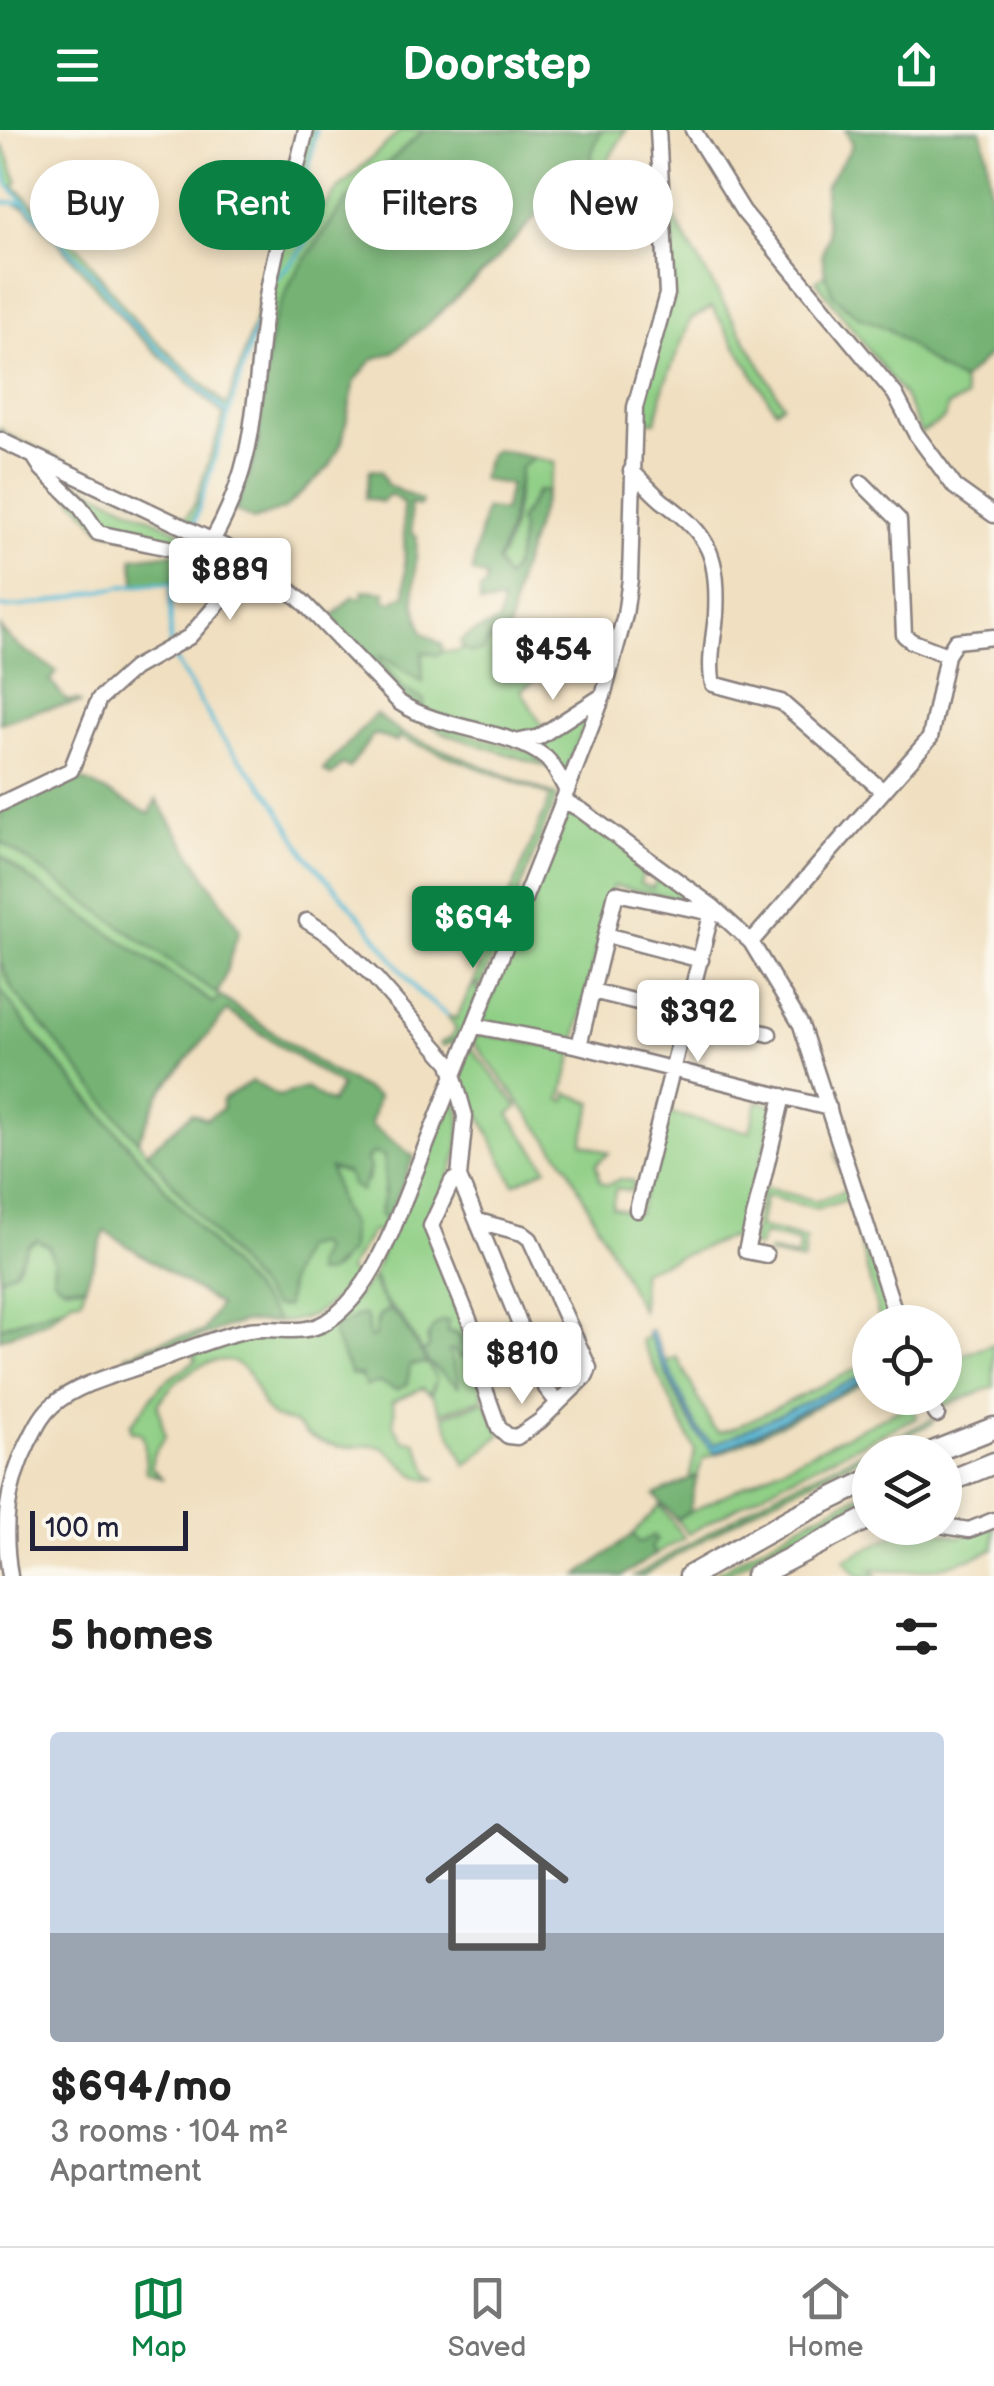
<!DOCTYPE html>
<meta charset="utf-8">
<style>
body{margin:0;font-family:"Balsamiq Sans",sans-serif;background:#f6f6f6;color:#222;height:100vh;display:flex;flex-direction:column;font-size:38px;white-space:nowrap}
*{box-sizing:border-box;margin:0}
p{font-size:32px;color:#767676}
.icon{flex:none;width:55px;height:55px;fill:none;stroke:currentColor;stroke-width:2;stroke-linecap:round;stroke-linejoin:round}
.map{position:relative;height:1446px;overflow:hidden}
.side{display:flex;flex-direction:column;background:#fff;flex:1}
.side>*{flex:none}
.top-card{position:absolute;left:30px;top:30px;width:935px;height:90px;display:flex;gap:20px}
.controls{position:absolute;left:852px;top:1175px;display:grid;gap:20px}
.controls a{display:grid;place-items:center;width:110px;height:110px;border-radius:50%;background:#fff;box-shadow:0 5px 15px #0003;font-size:50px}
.scale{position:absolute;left:30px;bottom:25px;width:158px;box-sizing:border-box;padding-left:10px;border:5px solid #22223b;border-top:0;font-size:28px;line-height:35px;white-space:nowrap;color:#22223b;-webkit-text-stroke:8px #fbf7ec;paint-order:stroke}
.price{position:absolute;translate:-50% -85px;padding:0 22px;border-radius:10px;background:#fff;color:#222;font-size:32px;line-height:65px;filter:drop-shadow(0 2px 5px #0008)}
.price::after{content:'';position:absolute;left:50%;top:60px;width:30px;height:22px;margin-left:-15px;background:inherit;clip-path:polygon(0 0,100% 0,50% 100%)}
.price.on{background:#0b8043;color:#fff}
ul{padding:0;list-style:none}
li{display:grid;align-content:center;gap:20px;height:530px;padding:0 50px}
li+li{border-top:2px solid #e0e0e0}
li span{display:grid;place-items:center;height:310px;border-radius:10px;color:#555}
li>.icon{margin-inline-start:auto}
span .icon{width:180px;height:180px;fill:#fffc;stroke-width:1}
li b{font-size:42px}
h2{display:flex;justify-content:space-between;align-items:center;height:120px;padding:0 50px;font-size:42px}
.tag{padding:0 35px;border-radius:45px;background:#fff;box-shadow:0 5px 15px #0003;font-size:35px;line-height:90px}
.tag.on{background:#0b8043;color:#fff}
header{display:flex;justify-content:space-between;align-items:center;height:130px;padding:0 50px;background:#0b8043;color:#fff;font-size:45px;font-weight:700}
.menu{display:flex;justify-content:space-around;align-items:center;height:140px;border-top:2px solid #e0e0e0;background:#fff;font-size:28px;color:#767676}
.menu a{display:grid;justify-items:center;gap:5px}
.menu .on{color:#0b8043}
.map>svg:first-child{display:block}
</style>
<header><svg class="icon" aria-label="menu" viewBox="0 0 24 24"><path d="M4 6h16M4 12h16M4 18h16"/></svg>Doorstep<svg class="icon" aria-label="share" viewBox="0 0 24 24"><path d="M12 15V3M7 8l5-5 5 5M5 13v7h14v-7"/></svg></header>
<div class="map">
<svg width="994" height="1446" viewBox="0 0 994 1446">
<rect width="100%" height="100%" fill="#fbf7ec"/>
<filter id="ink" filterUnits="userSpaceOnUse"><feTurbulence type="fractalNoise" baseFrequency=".01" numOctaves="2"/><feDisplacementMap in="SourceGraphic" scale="20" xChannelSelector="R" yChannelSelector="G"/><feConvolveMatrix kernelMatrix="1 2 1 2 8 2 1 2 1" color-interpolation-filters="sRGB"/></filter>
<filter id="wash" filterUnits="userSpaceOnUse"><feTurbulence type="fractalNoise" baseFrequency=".0048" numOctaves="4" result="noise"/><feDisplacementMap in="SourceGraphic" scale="40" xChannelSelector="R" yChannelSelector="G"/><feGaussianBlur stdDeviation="2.25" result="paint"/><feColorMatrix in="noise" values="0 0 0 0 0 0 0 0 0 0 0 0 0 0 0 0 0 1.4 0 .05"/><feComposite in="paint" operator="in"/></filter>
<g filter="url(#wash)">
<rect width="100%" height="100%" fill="#f0dfc0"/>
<!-- green -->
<path fill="#90cf86" stroke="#597860" stroke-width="2.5" d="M298,0H303L259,188L229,283L131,192L97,147L8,54L0,19V14C10,22 10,39 18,51L14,56L79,118L136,192L227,276L257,184Z
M308,0H315C307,37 300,53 318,89C310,98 307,108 301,119C281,151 271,138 270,185L275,151L300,124L320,89L307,56L322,79L337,60L401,0H424L345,72L292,149L272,195L256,325L236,381L233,379L251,329L261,263L271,150Z
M601,0H626L590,60L592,22Z
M16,75H27L95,149L130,194L228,285L191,397L0,305V298L6,304L186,388L195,373L224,285L133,201L64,119L26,78Z
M669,80L783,274L775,280L712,177L691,189L664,255L656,292L639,291L641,273L665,185Z
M825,144C842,187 855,179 889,200C915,215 935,237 962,251L966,268L948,276L944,289L921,303L904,266L816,151Z
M535,328L555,333L547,361H538L519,391C524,407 516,439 506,450L497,432C515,408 516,366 521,337Z
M43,337L189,406L185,419L101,399Z
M494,504L503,517L506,515L516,523L555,537L521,560L544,599L528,603L501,602L423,580L380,531V526L423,551L422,522L438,525L443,521L456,522L463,519L472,523Z
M594,574L562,649L535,612Z
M417,588L531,623L548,637L446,604Z
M401,603L557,666L481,856L474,852L551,666L417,614L399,607Z
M576,684L646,732L640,754L653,758L659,742L695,772L613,756L575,912L482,891L562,688Z
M0,711L220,866L215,874L30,749L0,725Z
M0,831L13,859L273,1176L288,1168L289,1149L302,1117L317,1114L323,1121L317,1144C346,1142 345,1118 351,1095L341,1078L330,1038L347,1043L352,1055L368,1051L370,1039L366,1029L373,1022L384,1026C387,1045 384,1064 380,1083L386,1093L380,1103L372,1101L348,1140L356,1147C332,1173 315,1192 279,1192L13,879L0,859Z
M473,854L480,860L460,910L442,916L440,913L451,908L456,899L446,885L456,889Z
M481,904L574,921L561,970L566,971L568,963L593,973L582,1013L609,1023L596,1034L600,1051L608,1055L620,1049L634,1051L632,1061L616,1058L612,1077L638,1084L668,983L750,1002L757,971L775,975L741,1121L767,1129L757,1136L736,1128L738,1114L731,1107L641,1141L642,1182L567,1035L472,910Z
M469,915L518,977L509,984L547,1038L514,1054L479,983L472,981L464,1044L479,1082L534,1104L558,1162L530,1104L480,1085C450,1044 472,1025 467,985C464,950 455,952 469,915Z
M454,965C472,1007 448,1053 429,1090L457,1178L452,1176L462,1181L484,1268L441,1283L432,1264L436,1250L430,1264L423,1258L392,1271L395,1281L393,1294L404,1311L416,1312L431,1346L436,1349C413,1353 403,1331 386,1320C374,1312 361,1317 348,1317C336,1317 322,1312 311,1307C305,1304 299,1295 294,1293C285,1290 274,1290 267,1281C258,1271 257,1254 246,1241C219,1212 172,1249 158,1275L165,1307L153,1325L151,1337L163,1349L146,1342L144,1310L140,1303L131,1301L130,1295L162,1254L196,1230L193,1223L246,1205H318L341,1186L372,1147L377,1162L390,1180L383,1182L377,1190L374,1208H369L367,1188L357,1185L343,1195L351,1244L387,1255L409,1244V1235L427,1233L436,1249L428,1232L458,1255L449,1220H453L455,1203L445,1200L427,1207L429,1218L422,1222L401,1187L383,1169L373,1144L447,970Z
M835,1022L894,1192H880L849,1069L818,1079L765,1066L759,1097L806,1109L803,1131L768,1124L769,1121L797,1127L800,1113L763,1104L758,1118L751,1116L762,1057L817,1071L846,1060Z
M37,1110L48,1116L54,1133L53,1148L66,1157L85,1156L82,1169L72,1170L66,1176L0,1197V1148L15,1140L27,1116Z
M649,1206C662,1232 692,1314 718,1322L870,1247V1250L726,1321L704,1328L697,1346L689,1350L695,1320L641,1210Z
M994,1214V1257L937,1278L928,1268H945V1231Z
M677,1227L713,1297L719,1302L734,1298L870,1232V1242L714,1315L698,1300L665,1232Z
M901,1268H908L917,1287L788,1349L688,1404L676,1389L904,1277Z
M485,1271L501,1304L466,1336L443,1286Z
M933,1289V1293L767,1372L642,1446H635L775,1363Z
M870,1360V1366L722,1446H711L810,1389Z
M660,1375L684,1408L655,1425L651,1417L639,1413L633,1404Z
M994,1396V1419C952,1437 917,1446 871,1439L878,1446H858L844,1430L909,1398H927L960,1407Z"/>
<!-- forest -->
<path fill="#74b273" stroke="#4b6a57" stroke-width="2.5" d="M424,0H601L592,22L590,60L585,70L576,50L558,62L494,132L430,192L392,223L373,229L355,251L342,312L330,336L283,380L253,390L236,381L256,325L272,195L292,149L345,72Z
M845,0H981C994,34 994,174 994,220L962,251L939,239L889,199L859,187L833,165L825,144L822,124L828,106L824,77L826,55L850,20L852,12Z
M496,320L535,328L521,337L508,403L497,432L506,449C516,439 524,406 519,391L538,361H547L518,448L506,515L503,518L494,505L482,521L472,523L463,519L460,511C466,505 490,495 499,492L502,472L480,474V460L486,456V447L472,442L485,379L504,381L510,355L481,349L489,325Z
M370,340L381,341L387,355L422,371L420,376L410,374L412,403L417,406L414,470L422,502L441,514L443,521L438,525L422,522L423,552L381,526L380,531L404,559L424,570L423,580L401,569L296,461L299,458L333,486L353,466L362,468L364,460L385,462V470L392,472L406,464L403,373L390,364L382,372L365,368Z
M174,423L184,425L173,453L136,456L132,428Z
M0,497C15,518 36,526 57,542L50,551L67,571L77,570L80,573L39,580L0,593Z
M376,584L401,603L396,612L374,604L349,638L343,634L331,646L323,640Z
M73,645L150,684L156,669L240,800C229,822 229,843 217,864L0,711V677Z
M0,725L30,749L214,874L220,866L326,938L378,966L371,995L414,1027L386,1093L380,1083L385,1061L384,1026L373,1023L367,1029L370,1039L361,1061L352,1055L347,1043L330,1038L341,1078L351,1095L350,1121L328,1143L316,1144L315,1134L322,1120L317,1114L302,1117L289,1149L286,1177L273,1176L147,1022L192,983L206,989L222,979V970L252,951L278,966L306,958L331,973L341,956L227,881L160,963L138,1011L12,859L0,831Z
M0,859L37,909L279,1192H242L129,1233L126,1225L165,1210L203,1202L219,1175L105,1101L85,1156L61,1155L53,1148L54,1133L49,1116L37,1110L27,1116L15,1140L0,1148Z
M66,1176L49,1190L0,1209V1197Z
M390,1180L400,1188L427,1233L410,1235L407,1254L397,1260L380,1252L366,1256L361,1245L351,1244L333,1205L334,1199L363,1184L367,1188L369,1208L374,1207L379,1186Z
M442,1191H448L447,1202L460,1206L466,1221L464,1227H459L454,1220L449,1221L459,1248L458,1256L428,1232L422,1222L429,1218C428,1204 429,1198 442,1191Z
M697,1346L689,1382L676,1389L654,1365Z
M633,1404L639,1413L653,1406L657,1410L651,1417L655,1425L622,1446H578Z"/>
<!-- water -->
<path fill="#59bbd7" stroke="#3e6e89" stroke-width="2.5" d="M651,1200L698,1300L714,1315L870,1242V1247L714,1323L696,1302L647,1202Z"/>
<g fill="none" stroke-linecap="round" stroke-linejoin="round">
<!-- stream -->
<path stroke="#59bbd7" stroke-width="4" d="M0,21L8,55L96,148L130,192L229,285
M0,72L25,73
M277,147L299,124L319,89L306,56L316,0
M193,398L257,193
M0,477C58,478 114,449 173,454
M170,514L171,462L186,427
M171,523L222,608L271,666L306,725L364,791L418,862L446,885"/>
</g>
</g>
<g filter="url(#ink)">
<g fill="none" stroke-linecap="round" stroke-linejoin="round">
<!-- minor casing -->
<g stroke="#89807e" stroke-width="19">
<path id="minor" d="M693,0L743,81L895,264L916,304L955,357L994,385
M0,310L255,431L303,472L400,573C443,601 511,599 546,628C555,636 561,651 567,661
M35,328L42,339L80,376L98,403L183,421L225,417
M631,341C643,351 653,364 665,373C710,405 719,428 716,485C714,506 708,534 713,554L781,572L883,661
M862,353L899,390L904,505L911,511L947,525
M212,411C265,319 251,247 270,150C280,100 294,50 306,0
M516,612L539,607L602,566
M563,670L581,680L713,777L751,812L801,895L898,1192
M0,674L71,640L99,569L134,538L189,507L255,431
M307,791L331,806L375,848L450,933L465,986L459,1047L546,1258L557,1272
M606,805L701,830
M751,812L930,608L947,525L956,511L994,507
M592,861L769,904
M475,896L579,916L829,978
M579,916L616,763L712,783
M459,1047L452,1051L431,1096L474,1202L477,1237L499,1298L508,1306L517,1307L540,1291L586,1246L589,1238L530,1109L522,1103L478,1091
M637,1080L713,777
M766,1125L746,1121L783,966
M925,1268L937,1285
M945,1396L969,1400L994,1390
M10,1446C2,1398 6,1357 28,1313C35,1300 41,1285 53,1275C78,1253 119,1244 150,1233C181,1222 212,1208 244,1201C272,1194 299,1208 326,1192C358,1172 377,1134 392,1101L554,694L603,566L625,485L630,449L635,277L667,164L658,0"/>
</g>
<!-- highway casing -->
<g stroke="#89807e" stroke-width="25">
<path id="highway" d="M933,1322L994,1298
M945,1353L994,1333
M690,1446L794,1387L870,1350
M756,1446L870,1387"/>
</g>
<!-- minor -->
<use href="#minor" stroke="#fff" stroke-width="14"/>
<!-- highway -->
<use href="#highway" stroke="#fff" stroke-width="20"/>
</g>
</g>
</svg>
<div class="controls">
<a><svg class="icon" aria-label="locate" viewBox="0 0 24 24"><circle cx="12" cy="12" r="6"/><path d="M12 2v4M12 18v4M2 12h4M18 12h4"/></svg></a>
<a><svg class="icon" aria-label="layers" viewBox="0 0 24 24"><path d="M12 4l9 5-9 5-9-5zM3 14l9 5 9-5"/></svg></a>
</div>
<div class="scale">100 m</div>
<b class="price" style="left:230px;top:493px">$889</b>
<b class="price" style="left:553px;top:573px">$454</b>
<b class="price on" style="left:473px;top:841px">$694</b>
<b class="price" style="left:698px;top:935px">$392</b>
<b class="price" style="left:522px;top:1277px">$810</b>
<div class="top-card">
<a class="tag">Buy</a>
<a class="tag on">Rent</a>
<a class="tag">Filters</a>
<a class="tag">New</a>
</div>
</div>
<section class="side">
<h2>5 homes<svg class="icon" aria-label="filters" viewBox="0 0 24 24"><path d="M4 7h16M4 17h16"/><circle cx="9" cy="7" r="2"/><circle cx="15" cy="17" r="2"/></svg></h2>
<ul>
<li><span style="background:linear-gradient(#c9d6e8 65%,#9aa5b1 0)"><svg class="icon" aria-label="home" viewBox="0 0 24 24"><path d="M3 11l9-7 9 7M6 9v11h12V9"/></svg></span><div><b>$694/mo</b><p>3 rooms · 104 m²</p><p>Apartment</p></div></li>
</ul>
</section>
<nav class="menu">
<a class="on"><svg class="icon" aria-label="map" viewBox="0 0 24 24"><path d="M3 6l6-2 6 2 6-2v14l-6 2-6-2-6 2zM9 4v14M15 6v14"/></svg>Map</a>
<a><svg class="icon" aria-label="saved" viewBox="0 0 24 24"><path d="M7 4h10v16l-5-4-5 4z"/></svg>Saved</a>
<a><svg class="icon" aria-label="home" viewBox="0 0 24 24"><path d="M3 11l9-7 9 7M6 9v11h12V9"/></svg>Home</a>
</nav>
